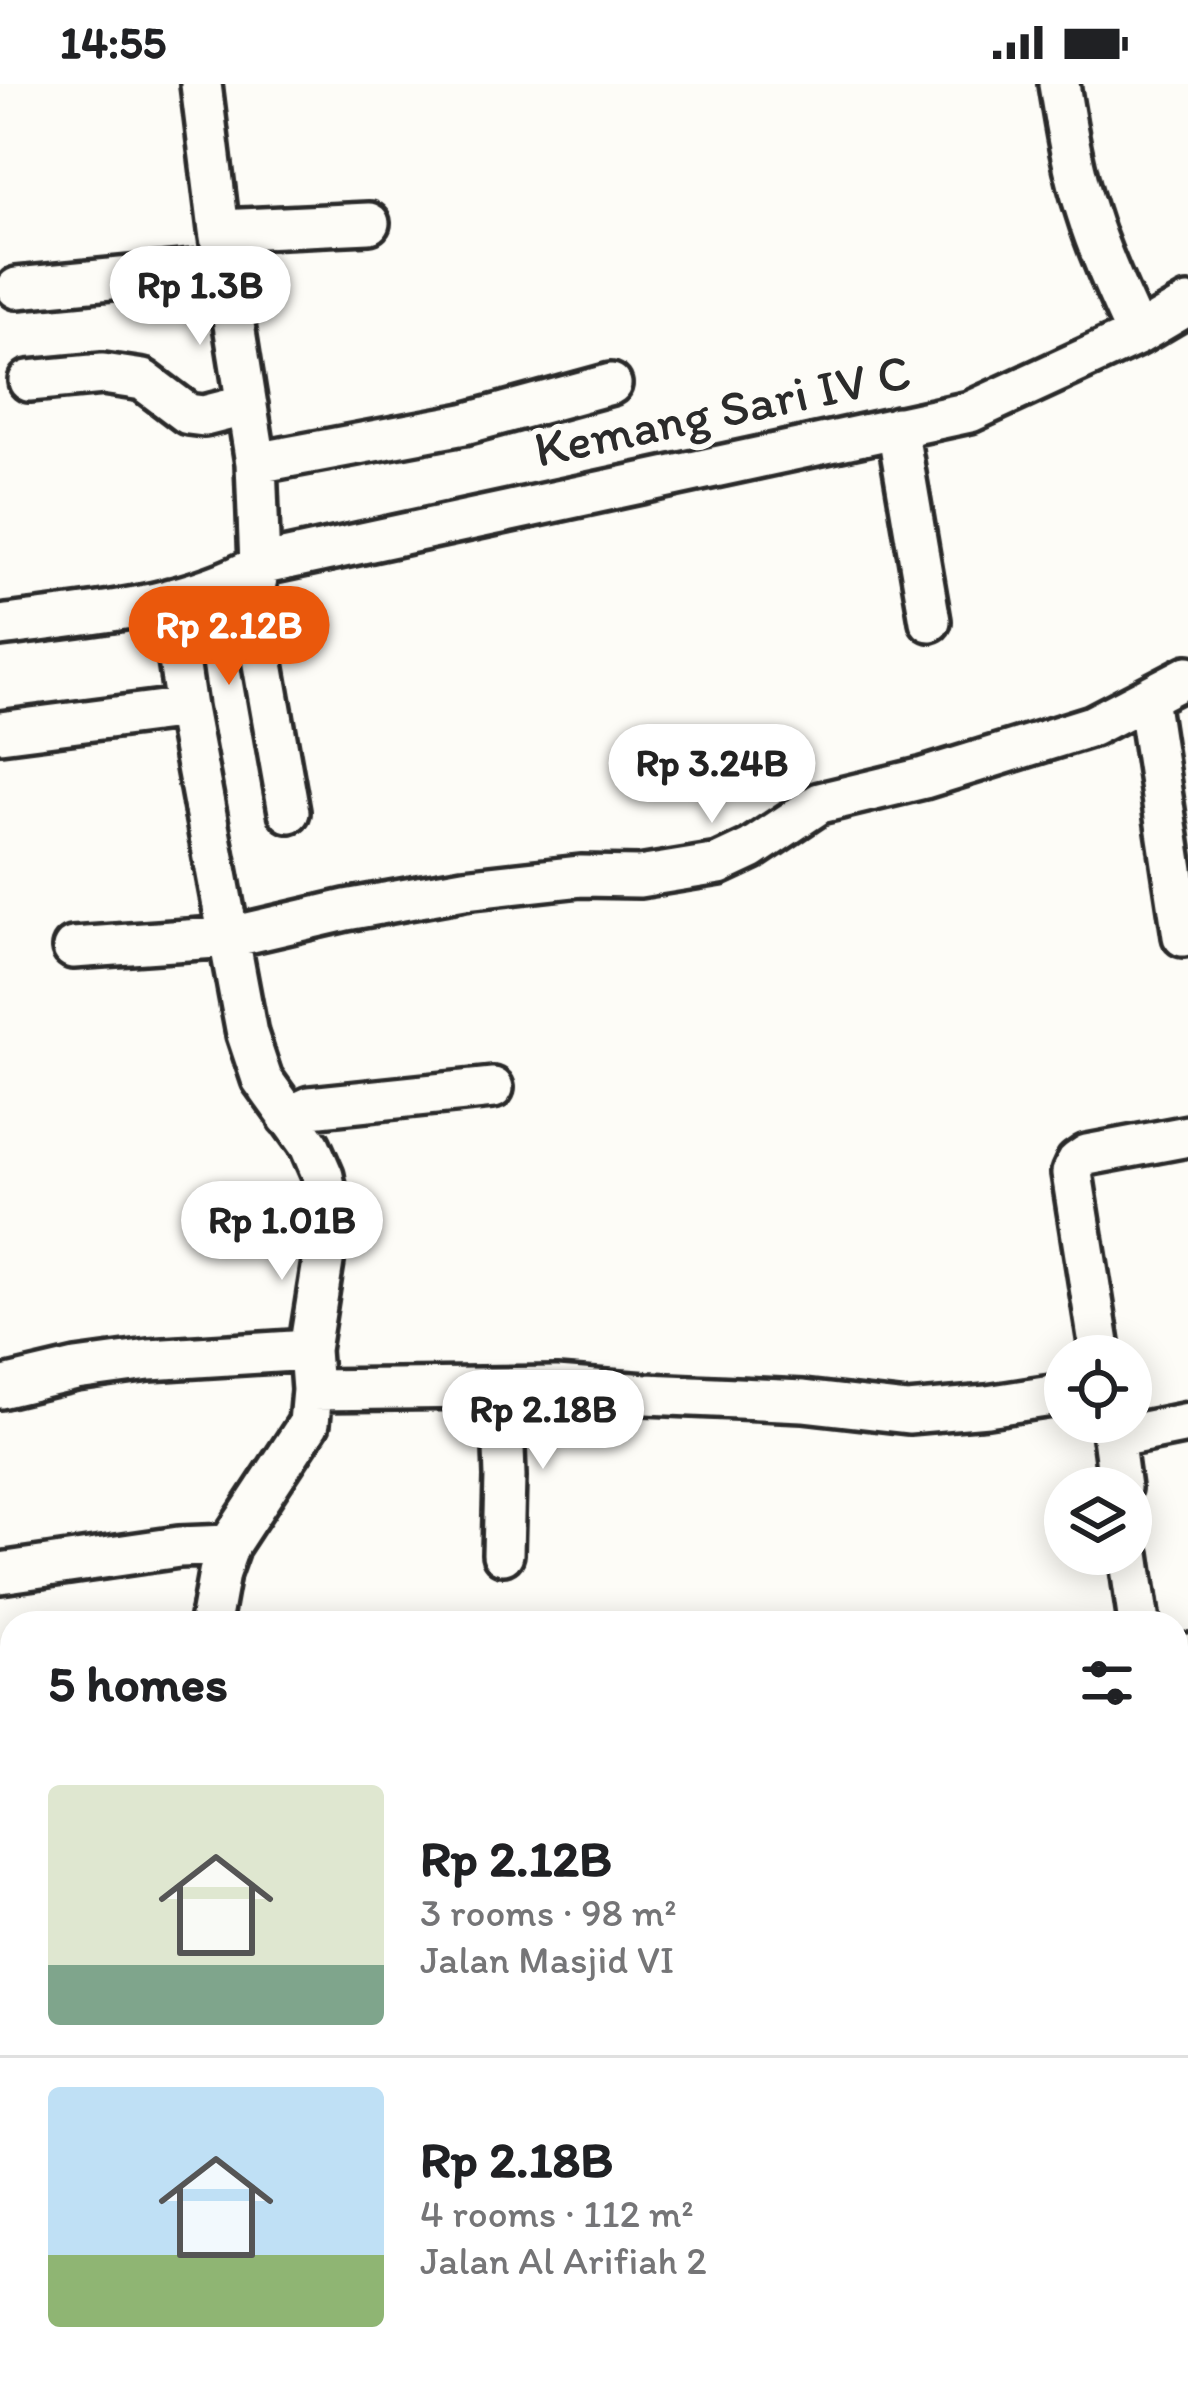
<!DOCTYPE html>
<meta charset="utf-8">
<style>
body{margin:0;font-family:Itim,sans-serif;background:#f6f6f6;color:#202124;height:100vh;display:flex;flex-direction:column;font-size:45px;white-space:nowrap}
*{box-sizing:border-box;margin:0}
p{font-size:39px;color:#757577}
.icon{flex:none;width:66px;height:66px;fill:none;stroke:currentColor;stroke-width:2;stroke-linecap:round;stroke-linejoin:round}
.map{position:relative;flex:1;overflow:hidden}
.panel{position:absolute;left:0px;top:1527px;width:1188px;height:771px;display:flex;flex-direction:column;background:#fff;border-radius:36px 36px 0 0;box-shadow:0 6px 30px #0003}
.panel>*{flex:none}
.tools{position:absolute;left:1044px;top:1251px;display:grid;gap:24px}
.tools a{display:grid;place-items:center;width:108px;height:108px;border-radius:50%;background:#fff;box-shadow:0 6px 30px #0003;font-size:60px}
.price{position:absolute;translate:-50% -102px;padding:0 27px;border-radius:42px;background:#fff;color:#222;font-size:39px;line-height:78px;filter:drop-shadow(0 3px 6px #0008)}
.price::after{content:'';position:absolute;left:50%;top:72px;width:36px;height:27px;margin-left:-18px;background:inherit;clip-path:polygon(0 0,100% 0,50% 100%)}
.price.selected{background:#ea580c;color:#fff}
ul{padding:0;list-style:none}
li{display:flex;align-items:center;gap:36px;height:300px;padding:0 48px}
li+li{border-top:3px solid #e0e0e0}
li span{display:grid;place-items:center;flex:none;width:336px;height:240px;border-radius:12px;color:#555}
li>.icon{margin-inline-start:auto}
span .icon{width:144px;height:144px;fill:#fffc;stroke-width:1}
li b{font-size:51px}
h2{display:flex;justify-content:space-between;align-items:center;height:144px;padding:0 48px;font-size:51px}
.status{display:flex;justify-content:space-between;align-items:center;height:84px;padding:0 60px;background:#fff;direction:ltr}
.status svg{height:33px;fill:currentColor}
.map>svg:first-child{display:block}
</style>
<div class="status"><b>14:55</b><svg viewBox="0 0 49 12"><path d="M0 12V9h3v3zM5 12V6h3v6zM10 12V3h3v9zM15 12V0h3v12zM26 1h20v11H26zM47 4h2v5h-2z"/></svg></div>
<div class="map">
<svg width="1188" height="2297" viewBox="0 0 1188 2297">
<rect width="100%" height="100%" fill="#fdfcf7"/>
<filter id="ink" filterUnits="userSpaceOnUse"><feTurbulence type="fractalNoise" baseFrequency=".00833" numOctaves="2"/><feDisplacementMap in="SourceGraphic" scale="24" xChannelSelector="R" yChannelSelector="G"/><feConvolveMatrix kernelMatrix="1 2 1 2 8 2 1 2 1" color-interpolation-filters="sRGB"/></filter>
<g filter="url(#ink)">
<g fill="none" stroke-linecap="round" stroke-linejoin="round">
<!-- minor casing -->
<g stroke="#2b2b2b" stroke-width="48">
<path id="minor" d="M1059,0C1066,43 1073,87 1087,129C1100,171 1119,211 1137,251
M219,146L369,139
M17,204L225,184
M29,297L103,290L143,296L188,330L204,332L247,321
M897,343L930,537
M256,379L464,340L611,300
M170,515L186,624L247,950L262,995L310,1062L323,1092L328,1118V1146L309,1266L312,1306L309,1339L229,1461L219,1489L210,1539
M0,542C86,530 183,525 260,481L256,379L219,146L201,0
M1147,614L1183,852
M0,648L186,624
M289,728L252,517L260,481L970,328L1137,251L1188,221
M73,864L230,853L346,826L464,805L581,792L639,793L719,780L751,765L820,719L924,694L1092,642L1188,592
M288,1033L310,1023L493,1004
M1101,1272L1072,1089L1077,1078L1087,1071L1188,1052
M0,1304L76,1286L149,1276L309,1266
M502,1304L505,1393L503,1470
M312,1306L556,1303L646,1310L803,1317L908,1329L987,1322L1065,1310
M1111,1338L1120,1404
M1113,1354L1188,1339
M1129,1470L1139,1539
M0,1489L179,1463L229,1461
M1176,1572L1188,1570
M1176,1750L1188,1778
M0,1896L12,1894
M1176,2024L1188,2019
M246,2286V2297
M293,2286L295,2297
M470,2286L473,2297
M837,2286L840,2297
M1145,2286L1147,2297
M579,2295L633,2288L646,2292L648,2297"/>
</g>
<!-- minor -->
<use href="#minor" stroke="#fdfcf7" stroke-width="39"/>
</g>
</g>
<g text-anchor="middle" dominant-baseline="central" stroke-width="12" stroke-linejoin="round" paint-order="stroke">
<!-- street labels -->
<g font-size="51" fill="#2b2b2b" stroke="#fdfcf7">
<text transform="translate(722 326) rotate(-12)">Kemang Sari IV C</text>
</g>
</g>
</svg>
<div class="tools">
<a><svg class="icon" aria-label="locate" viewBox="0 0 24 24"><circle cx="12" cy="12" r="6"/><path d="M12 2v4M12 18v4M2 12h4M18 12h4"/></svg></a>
<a><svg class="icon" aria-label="layers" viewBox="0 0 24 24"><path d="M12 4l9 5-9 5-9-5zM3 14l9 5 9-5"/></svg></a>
</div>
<b class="price" style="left:200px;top:264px">Rp 1.3B</b>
<b class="price selected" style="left:229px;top:604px">Rp 2.12B</b>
<b class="price" style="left:712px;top:742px">Rp 3.24B</b>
<b class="price" style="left:282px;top:1199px">Rp 1.01B</b>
<b class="price" style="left:543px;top:1388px">Rp 2.18B</b>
<section class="panel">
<h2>5 homes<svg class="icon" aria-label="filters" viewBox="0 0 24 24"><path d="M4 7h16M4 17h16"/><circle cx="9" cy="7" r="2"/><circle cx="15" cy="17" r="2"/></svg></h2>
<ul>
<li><span style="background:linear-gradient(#dfe7d0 75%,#7fa58c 0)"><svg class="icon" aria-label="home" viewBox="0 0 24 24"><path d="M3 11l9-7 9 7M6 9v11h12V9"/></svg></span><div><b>Rp 2.12B</b><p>3 rooms · 98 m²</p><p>Jalan Masjid VI</p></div></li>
<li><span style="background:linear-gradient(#bfe0f5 70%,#8fb573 0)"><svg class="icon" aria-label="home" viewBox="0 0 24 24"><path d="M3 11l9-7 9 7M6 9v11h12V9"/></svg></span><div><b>Rp 2.18B</b><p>4 rooms · 112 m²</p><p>Jalan Al Arifiah 2</p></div></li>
</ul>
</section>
</div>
